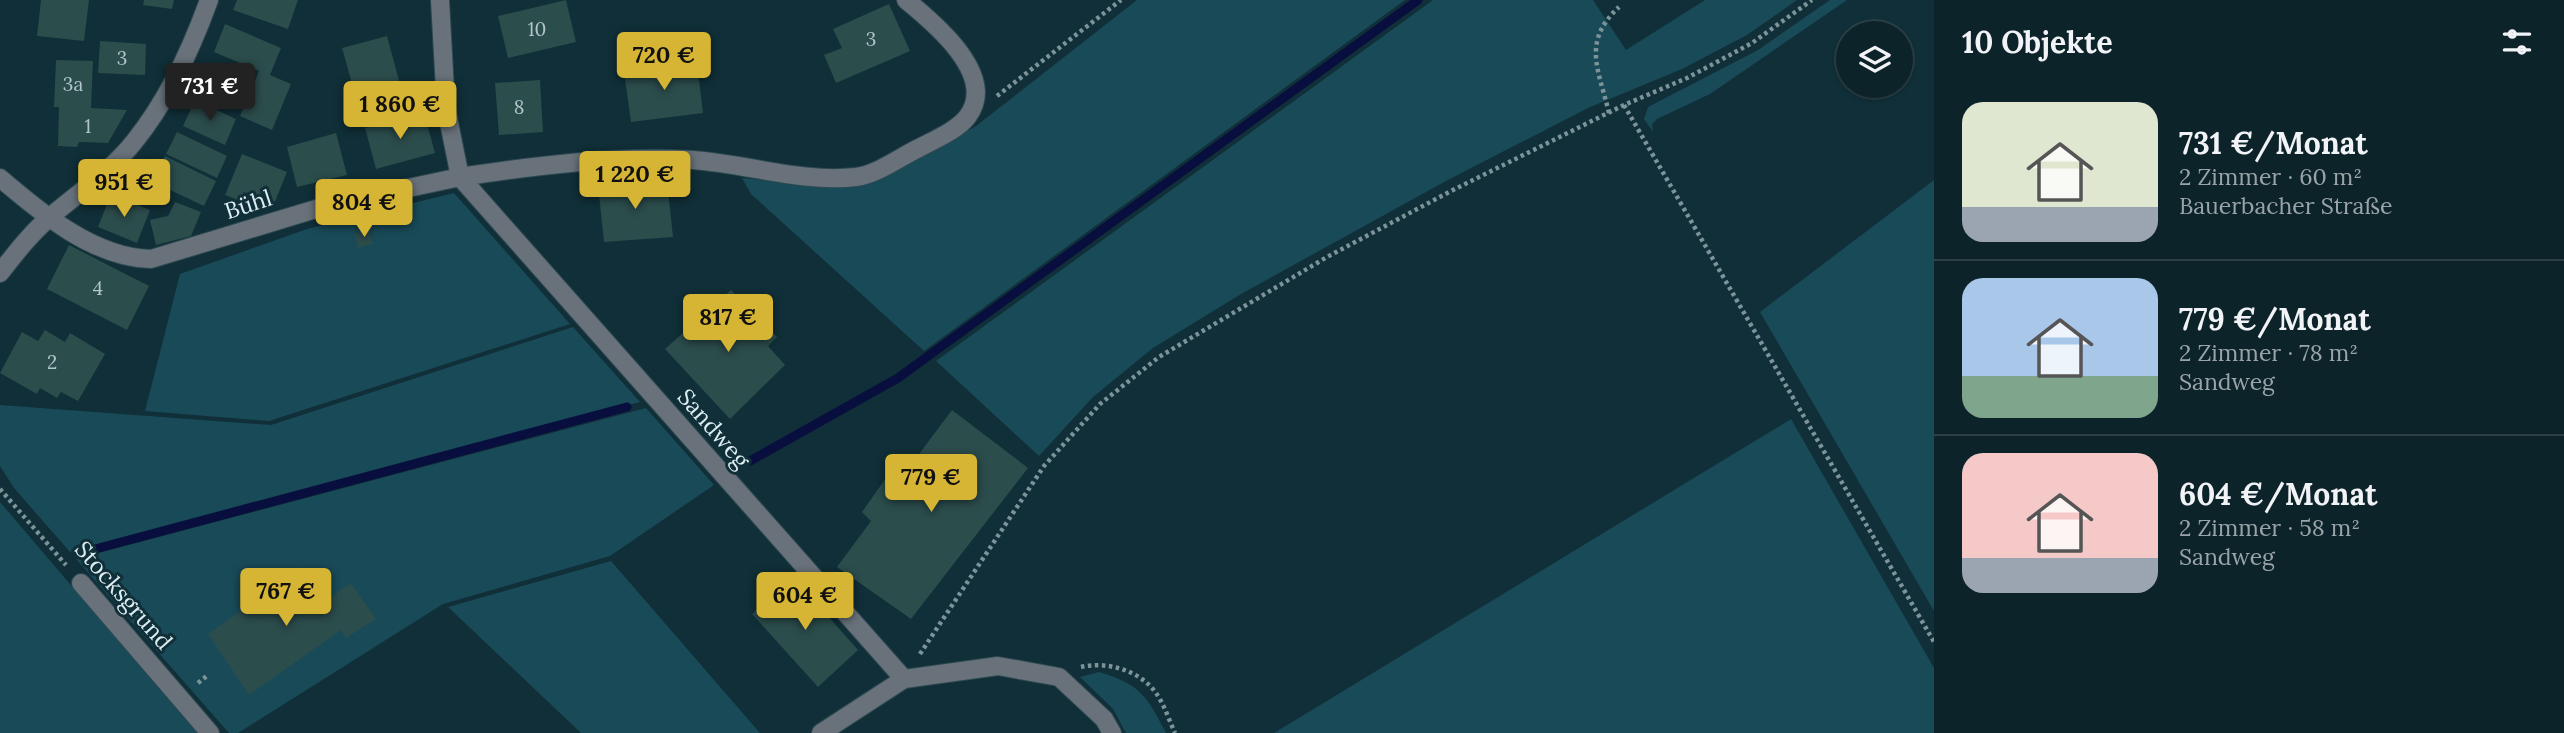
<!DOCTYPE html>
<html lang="de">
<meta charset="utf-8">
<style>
body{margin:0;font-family:Lora,serif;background:#1a2f36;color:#f1f3f6;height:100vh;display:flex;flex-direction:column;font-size:26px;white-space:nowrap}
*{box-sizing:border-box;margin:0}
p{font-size:23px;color:#9aa4a8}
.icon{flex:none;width:38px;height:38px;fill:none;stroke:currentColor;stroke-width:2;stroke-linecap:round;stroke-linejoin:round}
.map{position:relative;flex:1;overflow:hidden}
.sheet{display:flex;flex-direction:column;background:#0c232a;width:630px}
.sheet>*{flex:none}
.controls{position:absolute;left:1836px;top:21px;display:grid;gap:14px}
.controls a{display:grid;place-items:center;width:77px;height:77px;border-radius:50%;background:#0c232a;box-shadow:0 2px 5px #0004,0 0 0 2px #2c4047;font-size:35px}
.price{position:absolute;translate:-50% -60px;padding:0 16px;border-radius:7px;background:#d6b534;color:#111;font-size:23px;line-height:46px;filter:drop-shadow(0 2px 4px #0008)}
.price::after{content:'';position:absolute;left:50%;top:42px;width:21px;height:16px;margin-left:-10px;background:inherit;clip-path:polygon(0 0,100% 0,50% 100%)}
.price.on{background:#222;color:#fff}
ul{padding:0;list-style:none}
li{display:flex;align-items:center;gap:21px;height:175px;padding:0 28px}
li+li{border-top:2px solid #2c4047}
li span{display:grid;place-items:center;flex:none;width:196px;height:140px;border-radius:21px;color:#555}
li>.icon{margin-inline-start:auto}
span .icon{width:84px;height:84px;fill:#fffc;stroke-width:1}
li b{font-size:30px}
h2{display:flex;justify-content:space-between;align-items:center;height:84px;padding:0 28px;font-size:30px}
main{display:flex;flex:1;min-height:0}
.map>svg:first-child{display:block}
</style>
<main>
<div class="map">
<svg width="1934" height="733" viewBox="0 0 1934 733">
<rect width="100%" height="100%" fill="#102f38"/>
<!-- green -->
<path fill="#194a58" d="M1137,0H1405L924,351L751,194L742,178C786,182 831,192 874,181L976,126Z
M1433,0H1593L1626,50L1705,0H1797L1747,35L1682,69L1588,108L1446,181L1241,294L1153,348L1093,397L1039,456L936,361Z
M1830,0H1847L1710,94L1657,119L1652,124L1653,132L1644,119L1648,107L1758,50Z
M1934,180V611L1760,312Z
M454,193L570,324L269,421L145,411L180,274L307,229Z
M573,327L640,402L70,552L14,488L0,466V405L271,425Z
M646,408L714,485L610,556L443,604L238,733H229L76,559Z
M1791,419L1934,668V733H1274Z
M0,502L197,733H0Z
M611,561L760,733H581L448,607Z
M1099,672C1140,684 1147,696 1166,733H1126L1113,709L1080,677Z"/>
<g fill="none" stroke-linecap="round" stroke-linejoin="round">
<!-- stream -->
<path stroke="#080f3f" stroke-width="9" d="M750,461L898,378L1418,0
M95,549L627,407"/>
</g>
<!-- building -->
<path fill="#2b4d4c" d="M41,0H89L84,41L37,36Z
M144,0H174L172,9L143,5Z
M237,0H298L288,29L233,10Z
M566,0L576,42L508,58L498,16Z
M889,4L910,51L836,83L824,55L842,48L833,29Z
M225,24L281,48L270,75L291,84L272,130L240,116L259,71L214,52Z
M387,36L404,99L360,112L342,48Z
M100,41L146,44L145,75L98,73Z
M56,60L93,61L91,108L127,110L108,143L79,142L77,147L58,146L59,107H54Z
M697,63L703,113L631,122L624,72Z
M540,80L543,132L499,135L495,83Z
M195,100L236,119L225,145L183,126Z
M424,113L435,153L376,169L365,128Z
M177,132L227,156L217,178L166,154Z
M336,133L347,175L297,187L287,147Z
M242,154L287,172L274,204L244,192L240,201L225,195Z
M165,156L216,181L204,206L153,182Z
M667,181L673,237L604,242L598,185Z
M111,194L150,210L137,243L98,227Z
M175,202L201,212L191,236L156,245L150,220L168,216Z
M369,230L373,244L358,248L354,234Z
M69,245L149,286L127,330L47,289Z
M731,290L777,337L768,346L785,365L730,419L665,349Z
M45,330L65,342L70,333L105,354L78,401L61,392L57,398L40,388L37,394L0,373L22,332L38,341Z
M952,410L1028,468L911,619L837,567L871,521L862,512L893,468L904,474Z
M303,567L325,601L351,583L376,619L346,638L341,630L249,695L208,634Z
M793,577L858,650L818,687L752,614Z"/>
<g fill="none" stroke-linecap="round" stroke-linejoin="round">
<!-- minor casing -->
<g stroke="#2d4a52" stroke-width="20">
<path id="minor" d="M460,177L904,679
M460,177C533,166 618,155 693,160C747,164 802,183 856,177C878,174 900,157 919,148C934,140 958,130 968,116C998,75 933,22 906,0
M0,178C41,213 94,258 151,259L329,205L460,177L446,108L440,0
M0,273C15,254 31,233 50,217C78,193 110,172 134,142C168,100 191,50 209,0
M81,583L210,733
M821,733L904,679L998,666L1059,677L1104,719L1112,733"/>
</g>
<!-- path -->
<path stroke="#7c939a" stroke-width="4.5" stroke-dasharray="3.5 3.5" stroke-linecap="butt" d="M997,96L1121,0
M1624,105L1934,642
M1609,113C1599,70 1581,42 1619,7
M0,489L66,565
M920,654L1044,466L1100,404L1159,357L1327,257L1451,191L1624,105L1687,78L1752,43L1812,0
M1081,667C1106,661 1140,670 1156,693C1164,704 1169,720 1175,733
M198,683L208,675"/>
<!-- minor -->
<use href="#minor" stroke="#69727b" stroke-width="18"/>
</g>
<g text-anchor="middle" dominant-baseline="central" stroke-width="6" stroke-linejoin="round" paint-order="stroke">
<!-- number labels -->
<g font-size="19" fill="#b0c6c9">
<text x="537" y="29">10</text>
<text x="871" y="39">3</text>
<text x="122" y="58">3</text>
<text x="73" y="84">3a</text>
<text x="519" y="107">8</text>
<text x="88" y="126">1</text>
<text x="98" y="288">4</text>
<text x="52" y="362">2</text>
</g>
<!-- street labels -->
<g font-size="23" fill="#ddeef3" stroke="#102f38">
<text transform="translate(248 204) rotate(-18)">Bühl</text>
<text transform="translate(714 428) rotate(49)">Sandweg</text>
<text transform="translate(124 595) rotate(49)">Stocksgrund</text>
</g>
</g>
</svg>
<div class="controls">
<a><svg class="icon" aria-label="layers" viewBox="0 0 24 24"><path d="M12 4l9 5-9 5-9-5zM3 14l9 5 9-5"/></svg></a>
</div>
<b class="price" style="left:664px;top:92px">720 €</b>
<b class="price on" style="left:210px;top:123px">731 €</b>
<b class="price" style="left:400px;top:141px">1 860 €</b>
<b class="price" style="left:635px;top:211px">1 220 €</b>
<b class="price" style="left:124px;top:219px">951 €</b>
<b class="price" style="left:364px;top:239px">804 €</b>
<b class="price" style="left:728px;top:354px">817 €</b>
<b class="price" style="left:931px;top:514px">779 €</b>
<b class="price" style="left:286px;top:628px">767 €</b>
<b class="price" style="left:805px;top:632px">604 €</b>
</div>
<section class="sheet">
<h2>10 Objekte<svg class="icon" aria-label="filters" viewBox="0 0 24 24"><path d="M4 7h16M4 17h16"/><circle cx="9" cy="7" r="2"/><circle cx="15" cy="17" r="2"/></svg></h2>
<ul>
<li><span style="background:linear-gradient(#dfe7d0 75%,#9aa5b1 0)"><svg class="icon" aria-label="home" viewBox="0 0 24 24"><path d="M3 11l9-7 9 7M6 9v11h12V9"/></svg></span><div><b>731 €/Monat</b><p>2 Zimmer · 60 m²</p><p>Bauerbacher Straße</p></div></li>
<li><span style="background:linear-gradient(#a9c7e8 70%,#7fa58c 0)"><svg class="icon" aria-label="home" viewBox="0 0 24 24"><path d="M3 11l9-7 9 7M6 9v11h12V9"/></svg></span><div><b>779 €/Monat</b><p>2 Zimmer · 78 m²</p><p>Sandweg</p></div></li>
<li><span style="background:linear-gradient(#f6c9c9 75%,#9aa5b1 0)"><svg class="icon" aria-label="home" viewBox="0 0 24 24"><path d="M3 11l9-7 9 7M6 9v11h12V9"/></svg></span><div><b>604 €/Monat</b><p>2 Zimmer · 58 m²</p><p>Sandweg</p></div></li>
</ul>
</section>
</main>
